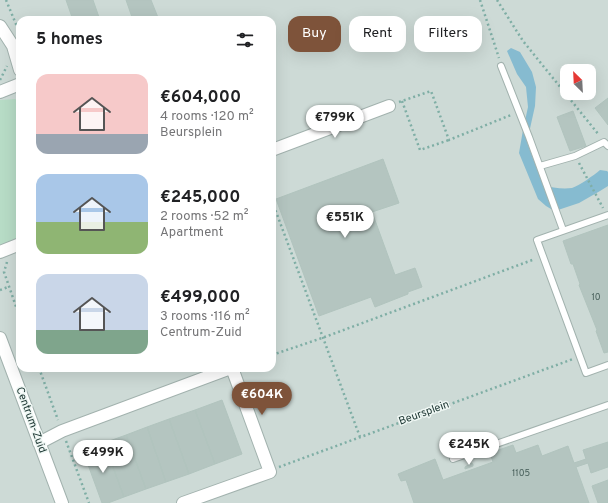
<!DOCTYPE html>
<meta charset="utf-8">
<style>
body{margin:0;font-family:Overpass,sans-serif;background:#f2f2f2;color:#202124;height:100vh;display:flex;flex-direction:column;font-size:15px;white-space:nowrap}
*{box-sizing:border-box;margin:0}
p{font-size:13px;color:#757577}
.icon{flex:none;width:22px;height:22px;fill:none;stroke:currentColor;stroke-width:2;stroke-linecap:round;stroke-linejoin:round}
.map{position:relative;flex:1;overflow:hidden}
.panel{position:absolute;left:16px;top:16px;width:260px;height:356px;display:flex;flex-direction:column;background:#fff;border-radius:12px;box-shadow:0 4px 16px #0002}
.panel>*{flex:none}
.guide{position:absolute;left:288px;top:16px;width:260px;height:36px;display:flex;gap:8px}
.needle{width:26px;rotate:336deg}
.fabs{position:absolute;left:560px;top:64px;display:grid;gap:8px}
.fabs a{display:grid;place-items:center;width:36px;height:36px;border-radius:8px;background:#fff;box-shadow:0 4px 16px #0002;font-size:20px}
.price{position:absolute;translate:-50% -34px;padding:0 9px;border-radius:14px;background:#fff;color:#222;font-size:13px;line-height:26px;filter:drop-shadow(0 1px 2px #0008)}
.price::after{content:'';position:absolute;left:50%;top:24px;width:12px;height:9px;margin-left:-6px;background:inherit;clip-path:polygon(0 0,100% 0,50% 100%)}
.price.on{background:#7e533a;color:#fff}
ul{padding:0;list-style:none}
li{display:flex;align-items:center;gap:12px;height:100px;padding:0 20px}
li span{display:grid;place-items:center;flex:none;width:112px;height:80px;border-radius:12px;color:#555}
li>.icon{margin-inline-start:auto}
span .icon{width:48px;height:48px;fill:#fffc;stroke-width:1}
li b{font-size:17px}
h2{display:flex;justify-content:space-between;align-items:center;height:48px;padding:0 20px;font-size:17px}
.pill{padding:0 14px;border-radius:12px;background:#fff;box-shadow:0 4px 16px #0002;font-size:14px;line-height:36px}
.pill.on{background:#7e533a;color:#fff}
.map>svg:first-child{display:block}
</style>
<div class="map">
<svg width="608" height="503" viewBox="0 0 608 503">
<rect width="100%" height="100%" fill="#dfeae7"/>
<!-- built -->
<path fill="#cddad6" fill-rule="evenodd" d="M0,0H608V503H0ZM20,20H272V368H20ZM567,71H589V93H567Z"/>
<!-- green -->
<path fill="#b7dcc6" d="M15,99L20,102V239L0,245V100Z"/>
<!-- water -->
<path fill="#86bbd0" d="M511,48L520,52L532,72L536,87L535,106L527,142L543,185C552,188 563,189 572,188C579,186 594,175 600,170L607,171L608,172V186L600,191L579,203L558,210L551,209L546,206L538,199L519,153L523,130L528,107L526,87L517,74L507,51Z"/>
<!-- building -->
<path fill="#b4c5c0" stroke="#b1c4be" d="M66,0H93L100,20H73Z
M126,0H151L159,20H133Z
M608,98V125L595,108Z
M573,111L586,146L570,151L557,117Z
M383,159L399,203L372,212L395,275L415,268L422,287L408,292V294L375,307L371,297L319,316L276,199Z
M608,225V352L604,353L596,331L597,330L579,285L580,284L573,264H571L563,241Z
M222,400L242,454L215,464L195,410Z
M195,410L215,464L189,474L169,419Z
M169,419L189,474L166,482L147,427Z
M147,427L166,482L146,489L126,435Z
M126,435L146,489L124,497L104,443Z
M608,442V467L591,473L588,463L576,467L589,503H414L406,480L401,481L398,474L435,459L443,480L493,462L490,453L513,445L516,453L538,445L542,456L568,446L574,463L586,459L583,450Z
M104,443L124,497L108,503H102L83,451Z
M471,463L473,464V466L465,469V467Z
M608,480V503H598L592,486Z"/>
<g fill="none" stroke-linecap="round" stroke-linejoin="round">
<!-- service casing -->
<g stroke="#a2b2ae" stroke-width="8">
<path id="service" d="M501,66L529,137L563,230
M540,166L575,156L604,142L608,146
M608,215L537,240L586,373L608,365
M453,459L608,405"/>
</g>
<!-- minor casing -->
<g stroke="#a2b2ae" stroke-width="14">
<path id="minor" d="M0,26L13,46L20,70
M0,92L20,84
M272,150L389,106
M0,252L20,244
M0,338L62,503
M39,443L62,431L231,368
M183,503L270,472L232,368"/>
</g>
<!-- path -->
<path stroke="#7faea5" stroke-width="2.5" stroke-dasharray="2 3" stroke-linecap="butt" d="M6,0L18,29
M480,0L499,58
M497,0L523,41L599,135
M0,80L7,66
M402,101L420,150L449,140
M399,102L431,91L449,140L511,115
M579,163L603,208
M272,201L360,437
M7,262L4,272L20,318
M0,290L8,287
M272,355L322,338L535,259
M39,368L58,420
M66,441L89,503
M279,467L573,359"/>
<!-- service -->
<use href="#service" stroke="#fff" stroke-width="6"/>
<!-- minor -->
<use href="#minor" stroke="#fff" stroke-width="12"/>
</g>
<g text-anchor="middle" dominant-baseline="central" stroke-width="3" stroke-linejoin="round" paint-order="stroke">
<!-- number labels -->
<g font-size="9" fill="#455d58">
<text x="596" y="297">10</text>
<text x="521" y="473">1105</text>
</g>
<!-- street labels -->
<g font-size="11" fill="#203a36" stroke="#eff7f4">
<text transform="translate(424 413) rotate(-20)">Beursplein</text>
<text transform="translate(31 420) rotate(70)">Centrum-Zuid</text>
</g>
</g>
</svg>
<div class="fabs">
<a><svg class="needle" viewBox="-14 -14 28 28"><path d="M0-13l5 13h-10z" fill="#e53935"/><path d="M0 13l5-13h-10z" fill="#757577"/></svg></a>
</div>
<b class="price" style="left:335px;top:139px">€799K</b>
<b class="price" style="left:345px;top:239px">€551K</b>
<b class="price on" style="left:262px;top:416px">€604K</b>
<b class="price" style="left:469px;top:466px">€245K</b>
<b class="price" style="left:103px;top:474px">€499K</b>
<div class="guide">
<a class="pill on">Buy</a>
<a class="pill">Rent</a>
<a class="pill">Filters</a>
</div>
<section class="panel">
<h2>5 homes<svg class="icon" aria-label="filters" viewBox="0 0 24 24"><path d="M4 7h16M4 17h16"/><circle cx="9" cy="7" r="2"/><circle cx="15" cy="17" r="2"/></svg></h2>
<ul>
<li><span style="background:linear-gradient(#f6c9c9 75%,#9aa5b1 0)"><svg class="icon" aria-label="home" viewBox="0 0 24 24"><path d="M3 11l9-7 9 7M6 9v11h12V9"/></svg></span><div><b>€604,000</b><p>4 rooms · 120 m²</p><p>Beursplein</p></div></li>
<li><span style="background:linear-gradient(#a9c7e8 60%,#8fb573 0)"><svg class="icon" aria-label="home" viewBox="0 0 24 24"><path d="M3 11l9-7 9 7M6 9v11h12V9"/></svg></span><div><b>€245,000</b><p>2 rooms · 52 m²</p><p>Apartment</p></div></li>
<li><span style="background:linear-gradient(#c9d6e8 70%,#7fa58c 0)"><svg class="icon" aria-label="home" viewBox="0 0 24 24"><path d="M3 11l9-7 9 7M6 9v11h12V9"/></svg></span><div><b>€499,000</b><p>3 rooms · 116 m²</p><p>Centrum-Zuid</p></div></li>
</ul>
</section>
</div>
